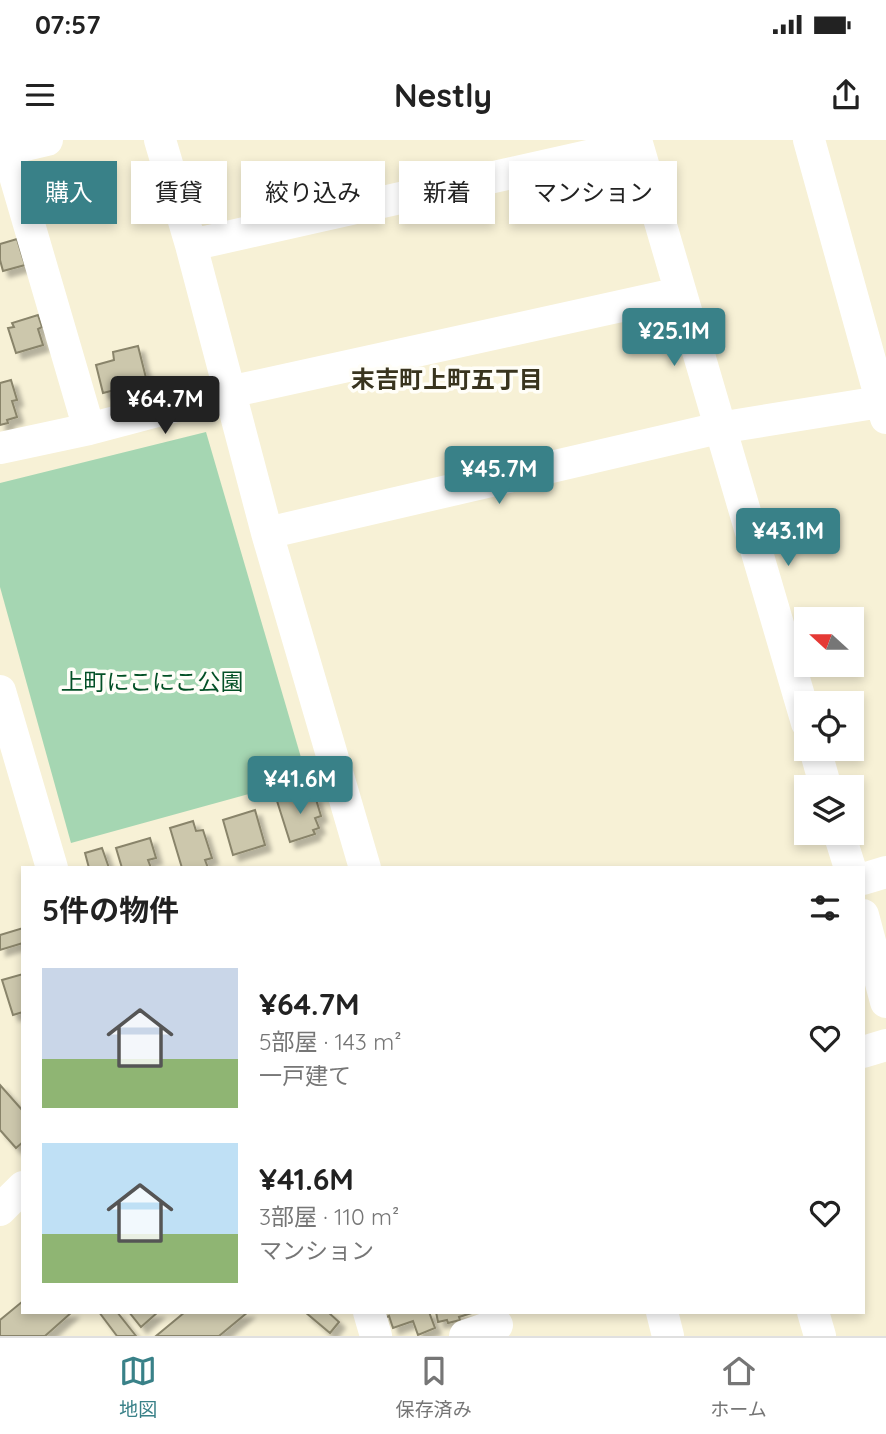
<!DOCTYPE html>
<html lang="ja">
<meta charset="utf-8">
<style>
body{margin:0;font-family:Quicksand,"Noto Sans JP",sans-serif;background:#f6f6f6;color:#222;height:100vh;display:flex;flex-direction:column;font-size:26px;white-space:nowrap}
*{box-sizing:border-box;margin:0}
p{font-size:23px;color:#767676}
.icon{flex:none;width:38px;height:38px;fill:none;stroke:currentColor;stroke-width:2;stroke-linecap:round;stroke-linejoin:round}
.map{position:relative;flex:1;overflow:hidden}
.sheet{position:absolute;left:21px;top:726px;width:844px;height:448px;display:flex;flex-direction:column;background:#fff;border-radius:0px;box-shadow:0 4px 10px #0003}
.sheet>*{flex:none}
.hud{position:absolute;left:21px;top:21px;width:845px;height:63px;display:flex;gap:14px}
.needle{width:46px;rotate:291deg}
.fabs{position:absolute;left:794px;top:467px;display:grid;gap:14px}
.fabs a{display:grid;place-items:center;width:70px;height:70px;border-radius:0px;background:#fff;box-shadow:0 4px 10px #0003;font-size:35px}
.price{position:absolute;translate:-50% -60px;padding:0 16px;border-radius:7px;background:#398188;color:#fff;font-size:23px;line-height:46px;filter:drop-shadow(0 2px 4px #0008)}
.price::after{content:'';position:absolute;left:50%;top:42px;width:21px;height:16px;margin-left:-10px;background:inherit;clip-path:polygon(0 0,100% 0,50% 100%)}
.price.active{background:#222;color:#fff}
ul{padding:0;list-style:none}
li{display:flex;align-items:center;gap:21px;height:175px;padding:0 21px}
li span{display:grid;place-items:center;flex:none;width:196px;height:140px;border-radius:0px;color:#555}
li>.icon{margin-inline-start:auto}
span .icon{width:84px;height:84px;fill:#fffc;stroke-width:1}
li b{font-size:30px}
h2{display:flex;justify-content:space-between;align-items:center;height:84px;padding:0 21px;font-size:30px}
.chip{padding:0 24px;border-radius:0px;background:#fff;box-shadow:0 4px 10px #0003;font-size:24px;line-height:63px}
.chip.active{background:#398188;color:#fff}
.status{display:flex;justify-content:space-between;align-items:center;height:49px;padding:0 35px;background:#fff;direction:ltr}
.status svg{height:19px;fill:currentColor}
header{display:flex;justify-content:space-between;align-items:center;height:91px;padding:0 21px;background:#fff;font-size:32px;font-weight:700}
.menu{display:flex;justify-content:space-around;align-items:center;height:98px;border-top:2px solid #e0e0e0;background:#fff;font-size:19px;color:#767676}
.menu a{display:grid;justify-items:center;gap:4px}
.menu .active{color:#398188}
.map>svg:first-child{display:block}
</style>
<div class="status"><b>07:57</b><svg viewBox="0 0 49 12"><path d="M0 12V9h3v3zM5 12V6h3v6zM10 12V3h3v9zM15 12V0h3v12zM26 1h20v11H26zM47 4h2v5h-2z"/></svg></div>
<header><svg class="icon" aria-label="menu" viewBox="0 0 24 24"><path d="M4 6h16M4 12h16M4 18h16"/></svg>Nestly<svg class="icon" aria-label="share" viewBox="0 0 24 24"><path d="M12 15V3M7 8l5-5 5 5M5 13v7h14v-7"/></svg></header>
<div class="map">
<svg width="886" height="1196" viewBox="0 0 886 1196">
<defs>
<filter id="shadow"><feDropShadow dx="6" dy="6" stdDeviation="2" flood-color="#0004"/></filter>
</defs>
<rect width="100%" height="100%" fill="#f7f1d6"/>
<!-- green -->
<path fill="#a5d6b2" d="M206,292L307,638L71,703L0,447V343Z"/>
<!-- building -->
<path fill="#ccc7ac" stroke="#89846b" stroke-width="2" filter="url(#shadow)" d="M17,99L25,125L3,131L0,120V104Z
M38,175L42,187L38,189L43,205L16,213L8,188L14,187L12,183Z
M138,206L147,242L103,253L96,225L114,220L113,212Z
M11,240L17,260L12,261L17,277L7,280L8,283L0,285V243Z
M302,653L303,659L315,656L321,676L315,678L319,688L313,690L315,694L290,702L277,661Z
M255,670L265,705L233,715L223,680Z
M193,681L196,691L203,690L212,718L205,720L208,728H182L170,688Z
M150,698L156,718L148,720L151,728H122L116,708Z
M102,708L109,728H89L85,713Z
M23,788V803L0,810V795Z
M23,834V872L13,875L2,840Z
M0,945L23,971V1002L16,1008L0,990Z
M23,1161V1172H72L45,1196H0V1180Z
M99,1172H117L136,1196H117Z
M129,1172H158L141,1187Z
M185,1172H248L219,1196H156Z
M305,1172H328L339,1182L330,1193Z
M383,1172H429L435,1188L418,1195L413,1181L393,1188L389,1176L385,1178Z
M436,1172H475L459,1177L460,1180L448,1183L447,1180L438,1182Z"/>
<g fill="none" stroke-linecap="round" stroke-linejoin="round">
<!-- minor -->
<path stroke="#fff" stroke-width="32" d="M160,0L191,105L267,393L365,728
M636,0L807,583
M809,0L886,278
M7,9L89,289
M0,11L47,0
M191,105L637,5
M0,308L89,289L229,252L680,153
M267,393L719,288L886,261
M0,551L52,728
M815,609L826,648
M839,693L850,728
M863,739L886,732
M863,775L886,862
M863,912L886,905
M0,1070L23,1047
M369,1172L376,1196
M662,1172L668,1196
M813,1172L820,1196
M465,1196L497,1185"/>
</g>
<g text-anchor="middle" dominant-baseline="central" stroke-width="7" stroke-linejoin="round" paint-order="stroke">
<!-- park labels -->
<g font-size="23" fill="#035026" stroke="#fffef8">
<text x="152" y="541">上町にこにこ公園</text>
</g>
<!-- neighbourhood labels -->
<g font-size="24" font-weight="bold" fill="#39341e" stroke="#fffef8">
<text x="447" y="239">末吉町上町五丁目</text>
</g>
</g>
</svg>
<div class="fabs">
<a><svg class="needle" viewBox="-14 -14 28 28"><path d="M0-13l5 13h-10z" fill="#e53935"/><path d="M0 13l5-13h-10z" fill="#767676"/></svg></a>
<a><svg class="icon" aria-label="locate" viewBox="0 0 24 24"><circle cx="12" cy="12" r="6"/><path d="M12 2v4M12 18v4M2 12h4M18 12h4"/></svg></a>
<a><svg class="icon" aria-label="layers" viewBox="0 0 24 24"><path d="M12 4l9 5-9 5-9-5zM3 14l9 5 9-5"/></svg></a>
</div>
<b class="price" style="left:674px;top:228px">¥25.1M</b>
<b class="price active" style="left:165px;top:296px">¥64.7M</b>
<b class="price" style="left:499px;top:366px">¥45.7M</b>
<b class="price" style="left:788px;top:428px">¥43.1M</b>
<b class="price" style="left:300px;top:676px">¥41.6M</b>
<div class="hud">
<a class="chip active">購入</a>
<a class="chip">賃貸</a>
<a class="chip">絞り込み</a>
<a class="chip">新着</a>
<a class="chip">マンション</a>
</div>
<section class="sheet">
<h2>5件の物件<svg class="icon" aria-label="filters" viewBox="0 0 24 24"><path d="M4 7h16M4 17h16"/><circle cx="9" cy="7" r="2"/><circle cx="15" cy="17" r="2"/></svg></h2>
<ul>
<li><span style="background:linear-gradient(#c9d6e8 65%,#8fb573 0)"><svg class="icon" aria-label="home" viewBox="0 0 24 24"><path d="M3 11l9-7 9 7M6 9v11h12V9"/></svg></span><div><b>¥64.7M</b><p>5部屋 · 143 m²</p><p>一戸建て</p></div><svg class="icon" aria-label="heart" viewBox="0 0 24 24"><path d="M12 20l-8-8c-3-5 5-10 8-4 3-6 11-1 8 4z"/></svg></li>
<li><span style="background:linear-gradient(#bfe0f5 65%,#8fb573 0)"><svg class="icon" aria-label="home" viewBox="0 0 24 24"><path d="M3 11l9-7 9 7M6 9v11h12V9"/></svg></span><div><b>¥41.6M</b><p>3部屋 · 110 m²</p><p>マンション</p></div><svg class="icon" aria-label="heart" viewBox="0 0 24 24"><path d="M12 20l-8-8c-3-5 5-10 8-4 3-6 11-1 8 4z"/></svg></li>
</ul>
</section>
</div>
<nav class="menu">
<a class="active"><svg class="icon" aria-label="map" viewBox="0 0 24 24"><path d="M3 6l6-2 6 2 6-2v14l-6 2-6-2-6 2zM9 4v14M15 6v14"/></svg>地図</a>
<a><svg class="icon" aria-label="saved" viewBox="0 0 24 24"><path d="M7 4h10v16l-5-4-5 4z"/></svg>保存済み</a>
<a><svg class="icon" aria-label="home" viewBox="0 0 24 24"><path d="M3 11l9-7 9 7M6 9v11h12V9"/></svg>ホーム</a>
</nav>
